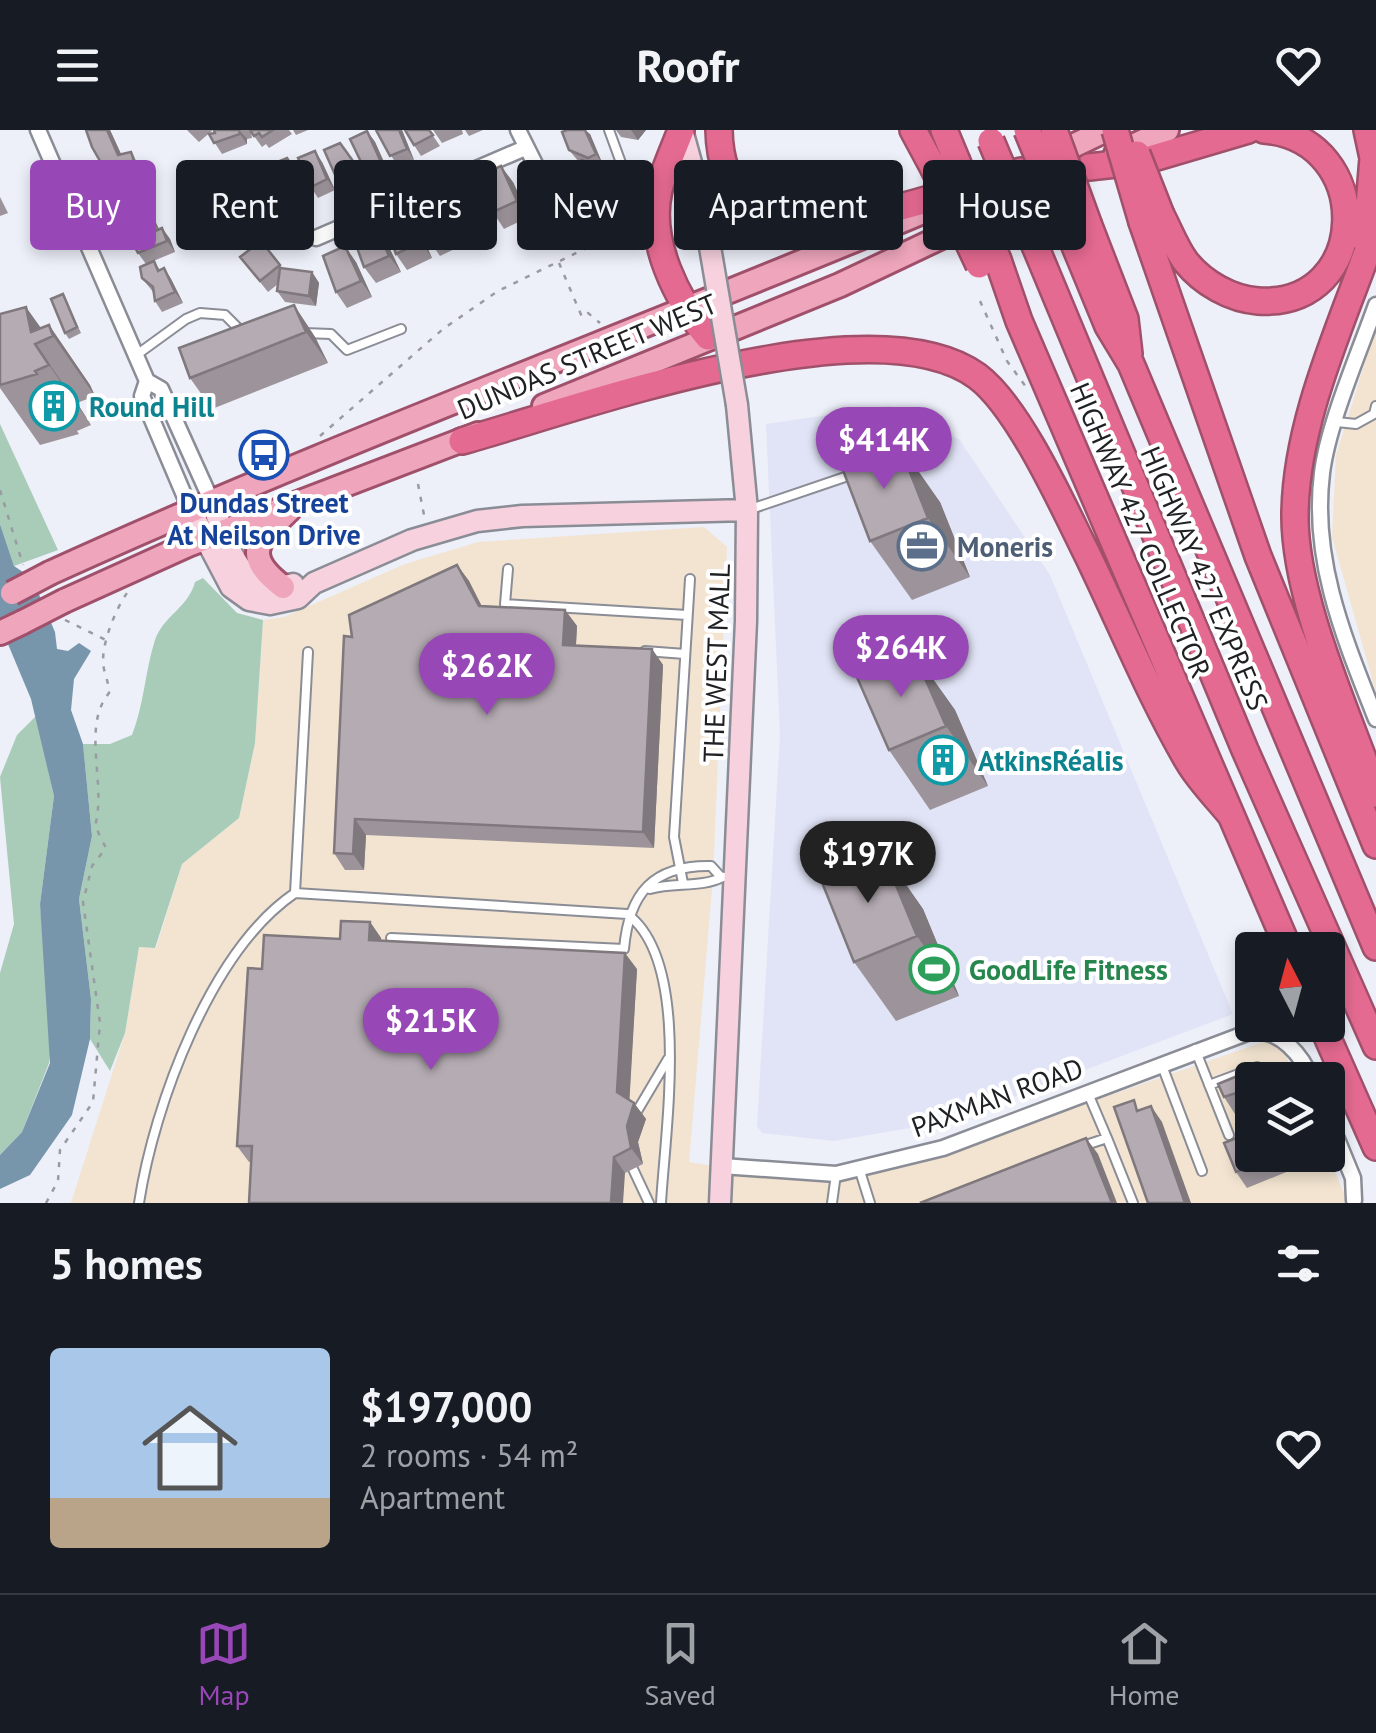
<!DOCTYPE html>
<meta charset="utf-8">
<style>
body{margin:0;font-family:"PT Sans",sans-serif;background:#242831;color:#f1f3f6;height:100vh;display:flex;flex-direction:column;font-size:38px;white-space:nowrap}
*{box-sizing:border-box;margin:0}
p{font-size:32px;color:#9ea1a6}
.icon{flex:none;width:55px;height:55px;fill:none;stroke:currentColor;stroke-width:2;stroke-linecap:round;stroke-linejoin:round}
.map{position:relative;height:1073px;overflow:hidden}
.details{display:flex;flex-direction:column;background:#171b24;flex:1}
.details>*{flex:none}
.top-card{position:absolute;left:30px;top:30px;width:1318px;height:90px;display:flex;gap:20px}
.needle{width:65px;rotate:354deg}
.tools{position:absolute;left:1235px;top:802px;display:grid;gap:20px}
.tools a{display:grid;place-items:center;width:110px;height:110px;border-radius:10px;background:#171b24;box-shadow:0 5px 15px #0003;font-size:50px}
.price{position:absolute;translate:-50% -85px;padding:0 22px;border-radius:35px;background:#9847b6;color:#fff;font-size:32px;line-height:65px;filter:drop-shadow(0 2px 5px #0008)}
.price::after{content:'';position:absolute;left:50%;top:60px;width:30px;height:22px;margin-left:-15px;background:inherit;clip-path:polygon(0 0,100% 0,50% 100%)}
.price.active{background:#222;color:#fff}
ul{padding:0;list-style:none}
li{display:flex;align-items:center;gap:30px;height:250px;padding:0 50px}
li span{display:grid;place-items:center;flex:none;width:280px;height:200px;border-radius:10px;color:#555}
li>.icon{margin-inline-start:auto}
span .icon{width:120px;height:120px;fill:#fffc;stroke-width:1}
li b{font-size:42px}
h2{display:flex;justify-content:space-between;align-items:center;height:120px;padding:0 50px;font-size:42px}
.pill{padding:0 35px;border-radius:10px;background:#171b24;box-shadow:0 5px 15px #0003;font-size:35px;line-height:90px}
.pill.active{background:#9847b6;color:#fff}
header{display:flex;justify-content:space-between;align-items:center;height:130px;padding:0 50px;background:#171b24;font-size:45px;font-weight:700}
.dock{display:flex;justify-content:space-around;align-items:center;height:140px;border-top:2px solid #363941;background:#171b24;font-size:28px;color:#9ea1a6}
.dock a{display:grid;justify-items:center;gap:5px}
.dock .active{color:#9847b6}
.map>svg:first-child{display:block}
</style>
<header><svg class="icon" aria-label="menu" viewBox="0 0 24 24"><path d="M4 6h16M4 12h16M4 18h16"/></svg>Roofr<svg class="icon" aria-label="heart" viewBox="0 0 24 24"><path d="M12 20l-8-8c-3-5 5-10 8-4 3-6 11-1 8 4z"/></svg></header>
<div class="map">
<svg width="1376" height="1073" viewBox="0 0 1376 1073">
<rect width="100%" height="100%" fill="#edeff9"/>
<!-- built -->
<path fill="#e1e4f6" d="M890,276L959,309L1050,445L1233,884L950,991L834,1011L762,1003L757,996L780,605L766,294Z"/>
<!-- industrial -->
<path fill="#f2e4d0" d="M1376,197V563L1332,407L1336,325Z
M704,397L727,417L713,747L689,1032L796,1050L902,1037L1278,907L1296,950H1252V1025L1328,1024L1348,1073H71L125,903L139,817L156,818L182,734L239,688L255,613L263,490L284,487L405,434L478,412Z"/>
<!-- forest -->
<path fill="#a8ccb8" d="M0,294L58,420L14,436L0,394Z
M203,448L237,483L263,490L255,613L239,688L182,734L155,818L139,817L125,903L110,941L90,909L91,869L79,769L92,706L83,614H110L132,605C144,575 145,541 155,510C164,485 188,478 195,452Z
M36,586L54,666L40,774L52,910L49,933L22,1002L0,1025V843L14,794L0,647L17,605Z"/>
<!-- water -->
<path fill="#7796ac" d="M0,394L14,436L32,448L55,502L57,519L68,521L79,513L91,521L74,549L71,580L83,614L92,706L79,769L91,869L90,909L72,985L30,1045L0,1059V1025L22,1002L50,933L40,774L54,666L31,569L0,495Z"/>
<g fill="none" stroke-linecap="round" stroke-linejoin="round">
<!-- lane casing -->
<g stroke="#8b8d96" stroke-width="12">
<path id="lane" d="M538,40L531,51L556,106C592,122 620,84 628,52L609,0
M304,203L331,204L347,220L401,199
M135,226L186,189L200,183L225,185L241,201
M1337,292L1356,294L1374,284L1376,276
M748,380L848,346
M508,439L505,474L687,485
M645,521L685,524
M683,753L674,707L690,449
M650,759C674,752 701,758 723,747
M295,763L308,522
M391,808L624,819C629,763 653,735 711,736L721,747
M1195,919L1229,1005
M1161,933L1202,1041
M1209,955L1257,937
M636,983L668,929
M1107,1008L1133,1073
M1083,1016L1107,1008L1087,961
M859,1038L870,1073
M633,1039L649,1073
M139,1073C154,975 211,820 295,763L627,784C692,831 665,1001 661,1073
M832,1073L836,1044"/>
</g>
<!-- street casing -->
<g stroke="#8b8d96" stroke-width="19">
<path id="street" d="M38,0L147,251L161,259L211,370
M518,0L538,40
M316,108L525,18
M1376,175C1359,223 1328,294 1322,343C1311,431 1345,510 1376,589
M147,251L142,266L190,379
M1328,987L1353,1048L1354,1070
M722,1036L836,1044L943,1018L1252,901C1281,900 1302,925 1312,950"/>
</g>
<!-- secondary casing -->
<g stroke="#8b8d96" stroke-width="25">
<path id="secondary" d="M682,0L703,76
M211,370C227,410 238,470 293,454
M190,379L231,457L249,470L270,474L298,468L314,453L412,410L477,391L522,386L747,380
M720,1073L746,491L747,380L737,275"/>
</g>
<!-- primary casing -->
<g stroke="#a0506a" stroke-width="28">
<path id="primary" d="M1116,24L1167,0
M1046,29L1106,0
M544,276L840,155L1064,49
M50,443C342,310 643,200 939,75
M283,457C241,425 258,410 289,380
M64,471L188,415L478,304
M0,503L23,492"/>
</g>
<!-- highway casing -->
<g stroke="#a0506a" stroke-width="30">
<path id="highway" d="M681,0C674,19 664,40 659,60C647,111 677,170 708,207
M719,0C722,159 934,64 1021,41
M913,0L934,39
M944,0L956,29
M1089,37L1143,31L1248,0
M1161,85C1169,100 1176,119 1186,132C1203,153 1231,169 1258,171C1372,178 1376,9 1264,0
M1142,92L1258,426L1376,715
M1089,96L1125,189L1129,224
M1376,97C1345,188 1296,287 1295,384C1294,469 1348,583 1376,664
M1070,104L1108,196L1131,234L1376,817
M1366,112L1373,28L1367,0
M1036,118L1245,620L1376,916
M998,130L1019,191L1289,820
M462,311C581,278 872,170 977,246C1019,277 1064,378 1088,426C1121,494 1150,566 1188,631C1199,650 1216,667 1230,684
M1322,895L1376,1017"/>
</g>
<!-- path -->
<path stroke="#9a9ba2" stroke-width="2.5" stroke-dasharray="5 8" stroke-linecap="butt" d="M639,50L648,29
M559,133L582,187L588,183L600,193
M980,171L1007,231L1026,257
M320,306L443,199L498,161L607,108
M418,354L424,385
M0,360L23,435
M65,490L106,510
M46,1073L58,1051L60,1020L93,972L100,893L83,772L92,736L106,718L95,696C107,654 81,597 109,563C109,554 106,548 104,539C99,519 115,480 127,463"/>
<!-- lane -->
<use href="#lane" stroke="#fff" stroke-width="8"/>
<!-- street -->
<use href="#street" stroke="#fff" stroke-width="14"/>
<!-- secondary -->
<use href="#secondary" stroke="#f7d2de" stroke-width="20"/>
<!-- primary -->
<use href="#primary" stroke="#efa6bd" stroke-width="22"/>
<!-- highway -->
<use href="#highway" stroke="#e56a91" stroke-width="25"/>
<!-- secondary-bridge casing -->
<g stroke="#8b8d96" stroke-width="25" stroke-linecap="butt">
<path id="secondary-bridge" d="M703,76L737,275"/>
</g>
<!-- primary-bridge casing -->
<g stroke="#a0506a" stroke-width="28" stroke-linecap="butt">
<path id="primary-bridge" d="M12,463L50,443
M23,492L64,471"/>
</g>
<!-- highway-bridge casing -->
<g stroke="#a0506a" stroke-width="30" stroke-linecap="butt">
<path id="highway-bridge" d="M1027,0L1070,104
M1054,0L1089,96
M1115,0L1142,92
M991,11L1036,118
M1137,24L1161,85
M956,29L998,130
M934,39L979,135"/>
</g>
<!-- secondary-bridge -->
<use href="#secondary-bridge" stroke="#f7d2de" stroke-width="20"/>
<!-- primary-bridge -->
<use href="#primary-bridge" stroke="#efa6bd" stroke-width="22"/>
<!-- highway-bridge -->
<use href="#highway-bridge" stroke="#e56a91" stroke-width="25"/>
</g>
<!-- wall -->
<path fill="#9c949a" d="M86,0H110L121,24L131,22L142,41L138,42L143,54L135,59L138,58L145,69L159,99L162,98L170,109L175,122L146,134L138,123L131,86L126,74L122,76L114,65L108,45Z
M187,0H213L199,12Z
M214,0H289L292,4L269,18L266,14L262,17L251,2L252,8L247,9V14L222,24L209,4L215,3Z
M293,0H308L296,5Z
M376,0H402L414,30L398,37Z
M429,0L440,16L421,26L414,15Z
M433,0H462L463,4L442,13Z
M465,0H483L469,6Z
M616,0H646L638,10L621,7Z
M367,1L375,12L388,41L371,49L364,38Z
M590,4L603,35L600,37L602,38L610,48L603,69L584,64L596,82L573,96L566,86L568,54L565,50L579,32L569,20Z
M340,13L366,49L344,58L336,47Z
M287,28L312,65L290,74L282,63Z
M322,32L335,60L318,68L311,57Z
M269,51L276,62L272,68L276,74L268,86L262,81L267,89L265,116L283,139L312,142L319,153L316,176L285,172L277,161L278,154L268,162L240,127L251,119L242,118L234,108L257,78L244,68L236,57Z
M513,52L529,87L504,99L493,82Z
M481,66L497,100L472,112L461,96Z
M0,67L8,83L0,86Z
M405,77L416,93L432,128L407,140L396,124Z
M449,79L465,114L440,126L429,110Z
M373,91L384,107L401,142L376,153L364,137Z
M154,131L160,140L164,138L171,149L183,173L162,182L155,171L153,162L142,148Z
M356,132L372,167L347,178L336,162Z
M63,164L81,203L69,209L65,203Z
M294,175L315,207L328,233L212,279L190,248Z
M0,184L41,198L49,195L90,255L95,266L77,273L91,295L77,301L79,304L40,315L0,258Z
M940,372L970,447L912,470L870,411Z
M457,435L469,451L481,476L565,480L577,496L576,515L652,519L663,535L654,718L366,705L364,740H345L334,723L352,507Z
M913,521L955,580L988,656L930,680L889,620Z
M881,719L923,779L959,866L896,891L854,832Z
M370,792L381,808V811L637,839L629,969L634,973L646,989L638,1012L643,1034L625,1043L249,1032L237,1016L262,839L340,809Z
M1257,938L1265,950H1252V1025H1296L1301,1036L1247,1058L1236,1042L1251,1002L1243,980L1235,984L1224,967Z"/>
<!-- shaded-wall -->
<path fill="#7f787d" d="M107,0H110L126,35L118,25Z
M239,0L247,9V14L240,4Z
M399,0H402L414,30L407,19Z
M585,0L590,4L603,35L596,24Z
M631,0H646L638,10Z
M367,1L375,12L388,41L380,30Z
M315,21L322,32L335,60L327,49Z
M501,36L513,52L529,87L517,71Z
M602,38L610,48L603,69L595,58Z
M470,49L481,66L497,100L486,84Z
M269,51L276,62L272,68L276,74L268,86L261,75L263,59Z
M138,58L145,69L160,102L152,91Z
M437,63L449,79L465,114L453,98Z
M405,77L416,93L432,128L421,112Z
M259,78L267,89L265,120L257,109Z
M373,91L384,107L401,142L389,126Z
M162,98L170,109L175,122L167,111Z
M345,116L356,132L372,167L361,151Z
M164,138L171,149L183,173L175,162Z
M312,142L319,153L316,176L309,166Z
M294,175L315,207L328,233L306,202Z
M26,177L48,208L31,202Z
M49,195L90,255L95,266L53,206Z
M35,214L77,273L91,295L49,235Z
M898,312L940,372L970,447L928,388Z
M457,435L469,451L490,492L479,476Z
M565,480L577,496L575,531L563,515Z
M652,519L663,535L654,718L643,702Z
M913,521L955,580L988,656L946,596Z
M355,689L366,705L364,740L353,724Z
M881,719L923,779L959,866L917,806Z
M370,792L381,808L380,826L369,810Z
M625,823L637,839L629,978L617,962Z
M634,973L646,989L638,1012L643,1034L631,1018L627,996Z
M1151,976L1162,992L1191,1073H1185Z
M1086,1008L1098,1024L1117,1073H1112Z
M614,1027L625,1043L623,1073H611Z"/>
<!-- building -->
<path fill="#b5acb3" stroke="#7f787d" stroke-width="2.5" d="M86,0H107L118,25L131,22L134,30L130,32L135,44L127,47L131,58L114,65L108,45L92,17Z
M214,0H239L240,4L214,13L209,4L215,3Z
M250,0H273L262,7L259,3L254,6Z
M376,0H399L407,19L390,26Z
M405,0H429L433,5L414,15Z
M567,0H585L596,24L588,28L569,20L562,2Z
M367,1L380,30L364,38L350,9Z
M340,13L358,38L336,47L324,20Z
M315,21L327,49L311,57L298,28Z
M287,28L304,54L282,63L270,35Z
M582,30L602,38L595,58L565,50L569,37Z
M501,36L517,71L493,82L480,46Z
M250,38L269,51L263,59L269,63L261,75L236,57Z
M470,49L486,84L461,96L448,59Z
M566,54L580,57L588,71L566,86L555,60Z
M138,58L152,91L136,98L150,94L153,102L162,98L167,111L138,123L127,103L124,89L131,86L123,64Z
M437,63L453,98L429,110L416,73Z
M236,76L259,78L257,109L234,108Z
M405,77L421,112L396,124L383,87Z
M373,91L389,126L364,137L351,101Z
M261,111L280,135L260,151L240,127Z
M345,116L361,151L336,162L323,126Z
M154,131L158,141L164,138L175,162L155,171L153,157L142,148L140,137Z
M280,138L312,142L309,166L277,161Z
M63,164L77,197L65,203L51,169Z
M294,175L306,202L190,248L179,218Z
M26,177L31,202L49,195L53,206L35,214L49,235L35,241L37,244L0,255V184Z
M898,312L928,388L870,411L841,335Z
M457,435L479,476L565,480L563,515L652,519L643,702L355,689L353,724L334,723L344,506L352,507L349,485Z
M913,521L946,596L889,620L856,545Z
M881,719L917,806L854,832L819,745Z
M341,791L370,792L369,810L625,823L617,962L634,973L627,996L631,1018L614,1027L611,1073H249L252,1016H237L248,838L262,839L264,805L340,809Z
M1257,938L1261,950H1252V1025H1278L1236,1042L1224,1013L1251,1002L1236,963L1224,967L1218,954Z
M1134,970L1137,981L1151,976L1185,1073H1148L1114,977Z
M1086,1008L1112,1073H920Z"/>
<!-- icons -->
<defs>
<g id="building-ring" transform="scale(2.5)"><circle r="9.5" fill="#fff" stroke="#0f9aa8" stroke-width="1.5"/><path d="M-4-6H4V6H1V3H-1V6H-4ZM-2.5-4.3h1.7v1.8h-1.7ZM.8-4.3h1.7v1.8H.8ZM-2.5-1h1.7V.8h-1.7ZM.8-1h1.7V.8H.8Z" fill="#0f9aa8"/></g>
<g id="bus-ring" transform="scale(2.5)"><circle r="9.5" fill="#fff" stroke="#1a4fb4" stroke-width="1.5"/><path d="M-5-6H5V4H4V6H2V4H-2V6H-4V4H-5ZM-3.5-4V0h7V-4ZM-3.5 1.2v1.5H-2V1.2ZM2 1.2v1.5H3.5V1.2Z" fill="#1a4fb4"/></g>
<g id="office-ring" transform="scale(2.5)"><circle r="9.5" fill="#fff" stroke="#5c6f8a" stroke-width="1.5"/><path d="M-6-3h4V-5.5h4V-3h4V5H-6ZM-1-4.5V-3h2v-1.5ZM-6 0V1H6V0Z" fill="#5c6f8a"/></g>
<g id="stadium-ring" transform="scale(2.5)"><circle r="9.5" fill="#fff" stroke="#2e9e5b" stroke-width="1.5"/><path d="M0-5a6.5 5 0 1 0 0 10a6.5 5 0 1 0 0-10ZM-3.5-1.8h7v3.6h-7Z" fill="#2e9e5b"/></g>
</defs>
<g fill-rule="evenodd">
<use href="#building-ring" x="54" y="276"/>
<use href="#bus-ring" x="264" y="325"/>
<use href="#office-ring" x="922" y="416"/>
<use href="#building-ring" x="943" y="630"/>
<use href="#stadium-ring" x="934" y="839"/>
</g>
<g text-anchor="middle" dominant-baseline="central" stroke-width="8" stroke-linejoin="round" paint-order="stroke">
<!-- street labels -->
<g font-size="28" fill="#1f2023" stroke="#fff">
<text transform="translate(587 226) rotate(-23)">DUNDAS STREET WEST</text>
<text transform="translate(1141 400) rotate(67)">HIGHWAY 427 COLLECTOR</text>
<text transform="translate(1205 448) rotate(67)">HIGHWAY 427 EXPRESS</text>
<text transform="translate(716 533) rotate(-88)">THE WEST MALL</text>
<text transform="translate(997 967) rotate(-20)">PAXMAN ROAD</text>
</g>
<!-- culture labels -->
<g font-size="28" font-weight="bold" fill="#0d838f" stroke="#fff" text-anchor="start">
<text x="89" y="276">Round Hill</text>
<text x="978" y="630">AtkinsRéalis</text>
</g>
<!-- transit labels -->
<g font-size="28" font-weight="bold" fill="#164399" stroke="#fff">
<text x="264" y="372">Dundas Street<tspan x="264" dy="32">At Neilson Drive</tspan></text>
</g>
<!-- service labels -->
<g font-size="28" font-weight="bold" fill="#4e5e75" stroke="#fff" text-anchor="start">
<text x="957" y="416">Moneris</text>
</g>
<!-- leisure labels -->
<g font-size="28" font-weight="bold" fill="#27864d" stroke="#fff" text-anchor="start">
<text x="969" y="839">GoodLife Fitness</text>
</g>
</g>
</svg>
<div class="tools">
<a><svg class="needle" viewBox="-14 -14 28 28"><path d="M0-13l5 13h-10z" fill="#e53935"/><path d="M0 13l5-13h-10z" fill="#9ea1a6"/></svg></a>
<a><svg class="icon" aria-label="layers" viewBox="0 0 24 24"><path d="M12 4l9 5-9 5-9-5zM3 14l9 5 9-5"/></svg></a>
</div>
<b class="price" style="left:884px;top:362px">$414K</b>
<b class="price" style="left:901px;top:570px">$264K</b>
<b class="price" style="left:487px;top:588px">$262K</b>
<b class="price active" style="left:868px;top:776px">$197K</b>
<b class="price" style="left:431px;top:943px">$215K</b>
<div class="top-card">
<a class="pill active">Buy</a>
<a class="pill">Rent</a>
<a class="pill">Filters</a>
<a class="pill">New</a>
<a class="pill">Apartment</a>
<a class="pill">House</a>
</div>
</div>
<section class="details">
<h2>5 homes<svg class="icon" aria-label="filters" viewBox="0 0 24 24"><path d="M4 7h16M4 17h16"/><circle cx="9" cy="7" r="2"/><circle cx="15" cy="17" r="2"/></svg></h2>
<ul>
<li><span style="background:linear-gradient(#a9c7e8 75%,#b9a48a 0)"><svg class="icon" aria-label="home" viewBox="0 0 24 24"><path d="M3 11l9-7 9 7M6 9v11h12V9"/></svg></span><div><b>$197,000</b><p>2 rooms · 54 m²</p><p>Apartment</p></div><svg class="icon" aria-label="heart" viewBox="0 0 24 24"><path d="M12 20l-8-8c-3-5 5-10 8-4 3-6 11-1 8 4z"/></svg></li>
</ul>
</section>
<nav class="dock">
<a class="active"><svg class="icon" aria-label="map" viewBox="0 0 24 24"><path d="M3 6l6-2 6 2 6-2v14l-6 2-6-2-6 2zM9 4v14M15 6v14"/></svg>Map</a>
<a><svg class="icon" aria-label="saved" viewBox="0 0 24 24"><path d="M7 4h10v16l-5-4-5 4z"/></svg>Saved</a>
<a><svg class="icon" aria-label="home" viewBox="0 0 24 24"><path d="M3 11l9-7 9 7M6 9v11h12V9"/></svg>Home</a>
</nav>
